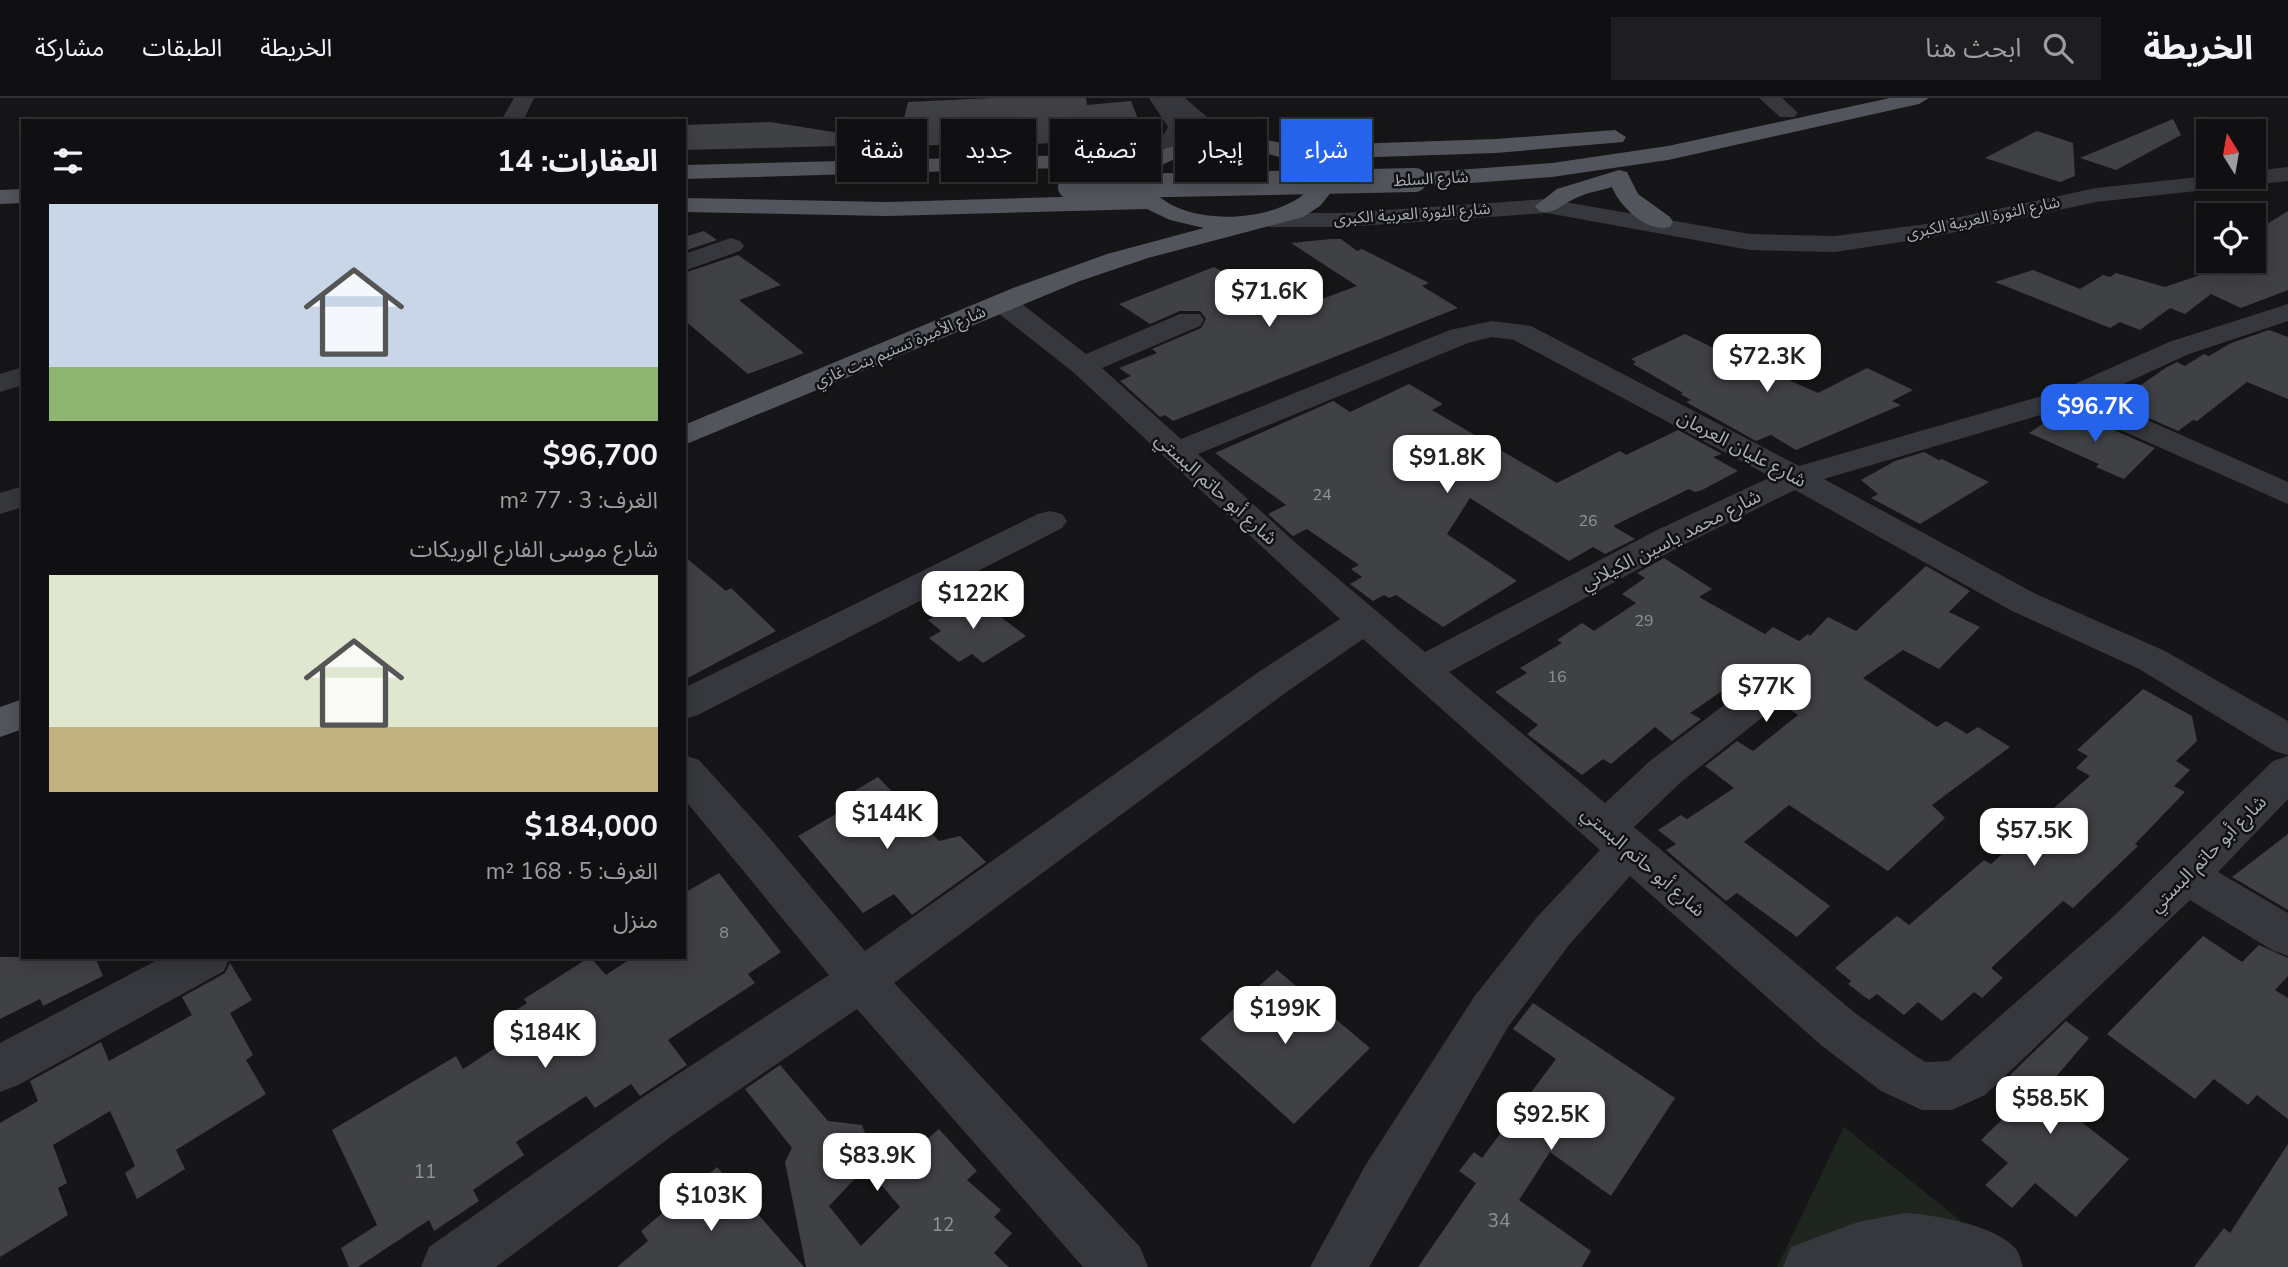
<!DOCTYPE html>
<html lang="ar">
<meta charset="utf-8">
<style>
body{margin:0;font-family:"Nunito Sans","Noto Sans Arabic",sans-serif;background:#1e1e20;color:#f1f3f6;direction:rtl;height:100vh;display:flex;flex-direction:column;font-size:26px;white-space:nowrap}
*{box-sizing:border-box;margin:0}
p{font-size:23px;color:#9c9d9f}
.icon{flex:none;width:38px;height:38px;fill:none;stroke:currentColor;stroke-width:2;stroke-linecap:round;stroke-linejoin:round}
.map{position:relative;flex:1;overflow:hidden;direction:ltr}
.sheet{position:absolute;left:21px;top:21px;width:665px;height:840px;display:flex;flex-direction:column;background:#101012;border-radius:0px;box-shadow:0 4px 18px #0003,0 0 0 2px #303032;direction:rtl}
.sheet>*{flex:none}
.hud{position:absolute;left:707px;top:21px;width:665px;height:63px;direction:rtl;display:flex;gap:14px}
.needle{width:46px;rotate:349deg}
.fabs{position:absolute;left:2196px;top:21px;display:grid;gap:14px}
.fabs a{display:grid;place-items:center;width:70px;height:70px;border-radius:0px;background:#101012;box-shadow:0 4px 18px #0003,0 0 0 2px #303032;font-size:35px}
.price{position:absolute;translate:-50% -60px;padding:0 16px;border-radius:14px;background:#fff;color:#222;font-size:23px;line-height:46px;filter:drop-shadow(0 2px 4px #0008)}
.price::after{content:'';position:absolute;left:50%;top:42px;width:21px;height:16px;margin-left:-10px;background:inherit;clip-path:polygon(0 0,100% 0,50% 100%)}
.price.selected{background:#2563eb;color:#fff}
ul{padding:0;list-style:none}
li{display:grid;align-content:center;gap:14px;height:371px;padding:0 28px}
li span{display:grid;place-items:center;height:217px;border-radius:0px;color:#555}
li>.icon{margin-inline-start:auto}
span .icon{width:126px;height:126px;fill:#fffc;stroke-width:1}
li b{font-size:30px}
h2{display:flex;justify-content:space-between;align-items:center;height:84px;padding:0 28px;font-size:30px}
.pill{padding:0 24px;border-radius:0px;background:#101012;box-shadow:0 4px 18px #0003,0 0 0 2px #303032;font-size:24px;line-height:63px}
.pill.selected{background:#2563eb;color:#fff}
header{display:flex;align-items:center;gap:42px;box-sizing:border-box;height:98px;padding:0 35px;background:#101012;border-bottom:2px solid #303032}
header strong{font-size:33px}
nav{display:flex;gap:38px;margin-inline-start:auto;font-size:24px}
.search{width:490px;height:63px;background:#1e1e20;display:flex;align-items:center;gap:18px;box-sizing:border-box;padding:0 24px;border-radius:0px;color:#9c9d9f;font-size:26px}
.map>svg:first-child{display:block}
</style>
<header>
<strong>الخريطة</strong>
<div class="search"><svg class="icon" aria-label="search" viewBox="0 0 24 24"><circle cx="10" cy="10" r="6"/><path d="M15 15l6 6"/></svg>ابحث هنا</div>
<nav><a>الخريطة</a><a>الطبقات</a><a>مشاركة</a></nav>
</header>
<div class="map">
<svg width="2288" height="1169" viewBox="0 0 2288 1169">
<rect width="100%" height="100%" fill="#161618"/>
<!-- green -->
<path fill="#1e261f" d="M1844,1029L2018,1169H1777Z"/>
<!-- building -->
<path fill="#404145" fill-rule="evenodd" d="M992,0H1086L1087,7L1131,3L1147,44L1089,51L1085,43L997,48V45L882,49L886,25L903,24L908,4Z
M2173,21L2181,37L2116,72L2080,60Z
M770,24L840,35V48L684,52V27Z
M2037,33L2073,45L2075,78L2060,84L1985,60Z
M2288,113V192L2241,210L2211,196L2185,216L2170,210L2140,232L2120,224L2110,230L1995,184L2033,172L2080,191L2103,177L2110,179L2116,175L2165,189L2241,163H2254V134Z
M704,133L717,142L684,153V139Z
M1331,141H1341L1357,153L1362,151L1429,185L1422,188L1458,210L1173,323L1165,317L1160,319L1120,283L1131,278L1119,270L1157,255L1152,251L1201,230L1206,221L1200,213H1180L1150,226L1119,206L1214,169L1295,211L1357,188L1291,145Z
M738,157L781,187L739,202L804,255L748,276L684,222V175Z
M2269,232L2288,239V301L2247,284L2197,323L2193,322L2178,333L2115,305L2167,269L2177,264L2185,268L2204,256L2209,258L2231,245Z
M1685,236L1762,274L1767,272L1818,295L1867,270L1913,292L1892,303L1901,307L1796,352L1771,337L1756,343L1686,304L1691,302L1680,296L1683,295L1633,266L1636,264L1631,261Z
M1409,286L1443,306L1432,312L1557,385L1620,353L1626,357L1678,332L1722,356L1713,359L1738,373L1702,392L1695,394L1689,391L1613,428L1635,441L1605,456L1593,449L1569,463L1470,400L1447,436L1517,483L1443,529L1396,497L1389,500L1384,497L1373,503L1350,486L1362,479L1351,471L1359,467L1307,431L1293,438L1286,432L1268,416L1286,407L1215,355L1333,303L1350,314Z
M2061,314L2087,325L2091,322L2155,350L2124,381L2096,369L2099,366L2029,335Z
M1924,354L1939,362L1942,361L1989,384L1920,426L1871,400L1878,396L1861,382L1895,363Z
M684,458L726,493L731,490L776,533L684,582Z
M1664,460L1712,491L1699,499L1765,536L1773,529L1799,543L1808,536L1810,538L1828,519L1856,533L1926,468L1970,493L1949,514L1980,529L1939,571L1903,552L1863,580L1937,629L1946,623L1967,636L1978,629L2010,649L1932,707L1945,720L1888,773L1789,707L1744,744L1830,808L1797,839L1737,795L1726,803L1666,752L1676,746L1658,732L1681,717L1687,721L1734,690L1705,668L1737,643L1753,653L1798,617L1774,601L1770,594L1741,580L1690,615L1701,621L1672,643L1655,629L1611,666L1603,661L1582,677L1527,636L1538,627L1495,594L1527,575L1520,570L1562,545L1557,542L1582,525L1594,533L1636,505L1622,496L1645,480L1637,475Z
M972,497L1026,538L983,565L972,556L959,564L929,540L941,533L928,522Z
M2143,591L2192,618L2197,643L2176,663L2190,672L2174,688L2185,694L2135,746L2138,748L2073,810L2063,803L1991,870L2003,880L1982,900L1974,894L1942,923L1918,904L1904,917L1877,896L1869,902L1848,886L1851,883L1835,870L1897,818L1909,827L1984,762L1991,766L2090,678L2076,670L2088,658L2077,652Z
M878,679L939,743L960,738L986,764L912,817L894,796L863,815L798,738L841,713L834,705Z
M2288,736V812L2232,779Z
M719,775L781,854L748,876L755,885L668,942L687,967L640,998L631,986L595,1010L586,998L516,1044L524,1057L473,1092L479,1103L434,1133L429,1122L358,1169H349L341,1150L377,1127L332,1032L456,958L463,971L509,941L498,924L527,905L524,901L590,859L606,877L633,859H684V795Z
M2203,838L2242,864L2259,847L2288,860V878L2275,892L2288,900V1021L2257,997L2248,1007L2214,981L2195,1001L2107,936Z
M0,859H95L103,878L43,908L40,901L0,921Z
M230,865L252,902L230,915L253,957L246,962L266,996L176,1052L185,1071L137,1101L125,1075L135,1068L110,1013L53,1047L67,1085L58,1090L68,1117L0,1159V1025L38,1003L30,983L101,944L109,963L192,917L182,899L225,875Z
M1277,872L1370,950L1294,1026L1200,941Z
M1533,905L1675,1000L1611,1098L1550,1054L1519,1102L1591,1153L1582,1169H1418L1476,1085L1459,1073L1474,1054L1482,1060L1556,961L1513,931Z
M2066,923L2089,940L2043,994L2129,1061L2076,1119L2035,1085L2012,1110L1985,1087L2008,1065L1981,1042L2031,993L2010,977Z
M780,967L828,1023L862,1027L874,1058L898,1066L939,1031L977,1073L967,1082L1001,1112L994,1119L1012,1135L994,1155L1009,1169H806L785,1064L792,1050L745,991ZM866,1069L900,1109L861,1148L829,1108Z
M2288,1046V1169H2194L2224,1130L2230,1135Z
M717,1069L804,1169H617L648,1143L641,1133Z"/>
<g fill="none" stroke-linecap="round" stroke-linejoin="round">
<!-- minor -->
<path fill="#37383d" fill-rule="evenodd" d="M514,0H534L523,23H501Z
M1149,0H1185L1207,19L1266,43L1269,48L1266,53H1250L1187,25L1190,29L1169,63H1153L1150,58L1168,29Z
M1759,0H1782L1798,15L1794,19H1780Z
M2288,69V83L2096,104L1927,140L1835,154L1750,152L1547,115L1344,129H1270L1261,127L1258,122L1261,117L1270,115H1344L1547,101L1750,136L1835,138L1927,126L2096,90L2208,78L2254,79V73Z
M731,140L740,143L744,148L740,153L684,173V156Z
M1003,197L1013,199L1086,256L1180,216H1200L1204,222L1200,228L1102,270L1181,341L1450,232L1492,223L1531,228L1799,368L2059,293L2169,244L2288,206V223L2189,256L2095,299L2288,384V406L2068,309L1824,381L2036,496L2165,553L2288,623V657L2274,653L2139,571L2010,512L1795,392L1681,448L1449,574L1605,705L1651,662L1740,595L1754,591L1768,595L1774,605L1768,615L1681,684L1634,729L1855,915L1917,959L1926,964L1949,963L2115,817L2273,663L2288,658V701L2218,774L2288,815V858L2272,852L2190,802L1985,997L1952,1012H1922L1881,993L1821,947L1630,778L1569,847L1508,929L1369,1169H1310L1365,1068L1474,899L1537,819L1600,752L1363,541L1288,593L894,885L1140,1149L1148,1169H1083L857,911L676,1035L496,1169H421L429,1149L640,1001L829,877L684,701V657L699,662L766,736L865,853L1260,573L1340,521L1073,274L993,211L990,205L993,199ZM1492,239L1514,242L1771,379L1657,432L1425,554L1297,446L1198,356L1468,245Z
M23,269V287L0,294V276Z
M23,388V409L0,416V395Z
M1050,413L1062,416L1067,423L1062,430L698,617L684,621V590L1038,416Z
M163,859H230L224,873L18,987L0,994V945Z
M1904,1115C1933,1116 1993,1127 2014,1149C2019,1153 2021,1163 2023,1169H1783L1791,1149L1858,1124Z"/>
<!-- major -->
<path fill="#53555c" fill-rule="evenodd" d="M1890,0H1929L1919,6L1668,62L1552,79L1415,89L1407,87L1403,82L1407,77L1415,75L1552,65L1668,48Z
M1615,32L1626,39L1623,44L1496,55L1317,61L1336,88L1320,108L1303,119L1148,160L1080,183L684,347V327L1013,190L1107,156L1204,130L1170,122L1147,111L887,118L684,114V100L887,104L1131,97L1124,84L1132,68L684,81V67L1154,55C1197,37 1248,34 1292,48L1496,41ZM1215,53C1250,53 1295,51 1312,88C1281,127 1173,132 1147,84C1155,61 1193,56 1215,53Z
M1619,72L1627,74L1638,96L1670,119L1673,124L1670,129C1647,135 1620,109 1612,89C1599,93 1585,95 1574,101C1560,107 1555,117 1539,113L1535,108L1557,91Z
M23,91V105L0,106V92Z
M23,601V631L0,639V609Z"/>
<!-- major-bridge -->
<path stroke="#53555c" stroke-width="24" d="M1070,89L1415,82"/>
</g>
<g text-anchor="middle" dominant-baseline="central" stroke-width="5" stroke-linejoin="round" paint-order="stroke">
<!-- far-street labels -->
<g font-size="16" fill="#a8adb8" stroke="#111113">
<text transform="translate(1431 81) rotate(-3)">شارع السلط</text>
<text transform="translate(1412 116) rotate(-4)">شارع الثورة العربية الكبرى</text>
<text transform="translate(1983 120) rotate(-12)">شارع الثورة العربية الكبرى</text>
<text transform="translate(900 249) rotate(-23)">شارع الأميرة تسنيم بنت غازي</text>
</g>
<!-- number labels -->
<g font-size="16" fill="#8e929b">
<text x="1322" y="397">24</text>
<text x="1588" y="423">26</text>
<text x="1644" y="523">29</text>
<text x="1557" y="579">16</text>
<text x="724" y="835">8</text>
</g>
<!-- street labels -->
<g font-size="19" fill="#a8adb8" stroke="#111113">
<text transform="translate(1742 351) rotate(28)">شارع عليان العرمان</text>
<text transform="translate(1216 391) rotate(42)">شارع أبو حاتم البستي</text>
<text transform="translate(1671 442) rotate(-27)">شارع محمد ياسين الكيلاني</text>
<text transform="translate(2208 756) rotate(-45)">شارع أبو حاتم البستي</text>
<text transform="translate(1643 764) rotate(41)">شارع أبو حاتم البستي</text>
</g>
<!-- near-number labels -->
<g font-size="19" fill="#8e929b">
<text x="425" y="1074">11</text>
<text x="1499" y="1123">34</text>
<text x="943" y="1127">12</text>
</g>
</g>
</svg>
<div class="fabs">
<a><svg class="needle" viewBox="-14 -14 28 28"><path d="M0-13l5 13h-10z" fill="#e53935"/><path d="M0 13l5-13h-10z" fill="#9c9d9f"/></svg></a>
<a><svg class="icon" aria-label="locate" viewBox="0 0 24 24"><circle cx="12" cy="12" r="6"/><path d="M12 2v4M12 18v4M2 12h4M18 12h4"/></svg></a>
</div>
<b class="price" style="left:1269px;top:231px">$71.6K</b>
<b class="price" style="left:1767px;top:296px">$72.3K</b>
<b class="price selected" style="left:2095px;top:346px">$96.7K</b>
<b class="price" style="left:1447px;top:397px">$91.8K</b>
<b class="price" style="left:973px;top:533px">$122K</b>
<b class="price" style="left:1766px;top:626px">$77K</b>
<b class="price" style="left:887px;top:753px">$144K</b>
<b class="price" style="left:2034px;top:770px">$57.5K</b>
<b class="price" style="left:1285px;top:948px">$199K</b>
<b class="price" style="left:545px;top:972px">$184K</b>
<b class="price" style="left:2050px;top:1038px">$58.5K</b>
<b class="price" style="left:1551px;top:1054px">$92.5K</b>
<b class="price" style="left:877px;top:1095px">$83.9K</b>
<b class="price" style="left:711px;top:1135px">$103K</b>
<div class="hud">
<a class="pill selected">شراء</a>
<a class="pill">إيجار</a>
<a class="pill">تصفية</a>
<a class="pill">جديد</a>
<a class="pill">شقة</a>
</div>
<section class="sheet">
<h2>العقارات: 14<svg class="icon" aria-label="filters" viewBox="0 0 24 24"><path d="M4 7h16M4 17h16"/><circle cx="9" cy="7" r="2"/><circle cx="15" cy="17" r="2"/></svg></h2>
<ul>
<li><span style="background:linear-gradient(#c9d6e8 75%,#8fb573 0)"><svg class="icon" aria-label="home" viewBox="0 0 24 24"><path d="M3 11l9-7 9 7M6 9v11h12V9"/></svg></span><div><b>$96,700</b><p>الغرف: 3 · 77 m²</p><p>شارع موسى الفارع الوريكات</p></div></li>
<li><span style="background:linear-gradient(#dfe7d0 70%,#c2b280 0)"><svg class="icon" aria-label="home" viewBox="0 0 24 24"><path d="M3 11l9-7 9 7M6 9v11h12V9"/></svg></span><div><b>$184,000</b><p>الغرف: 5 · 168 m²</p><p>منزل</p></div></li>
</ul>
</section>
</div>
